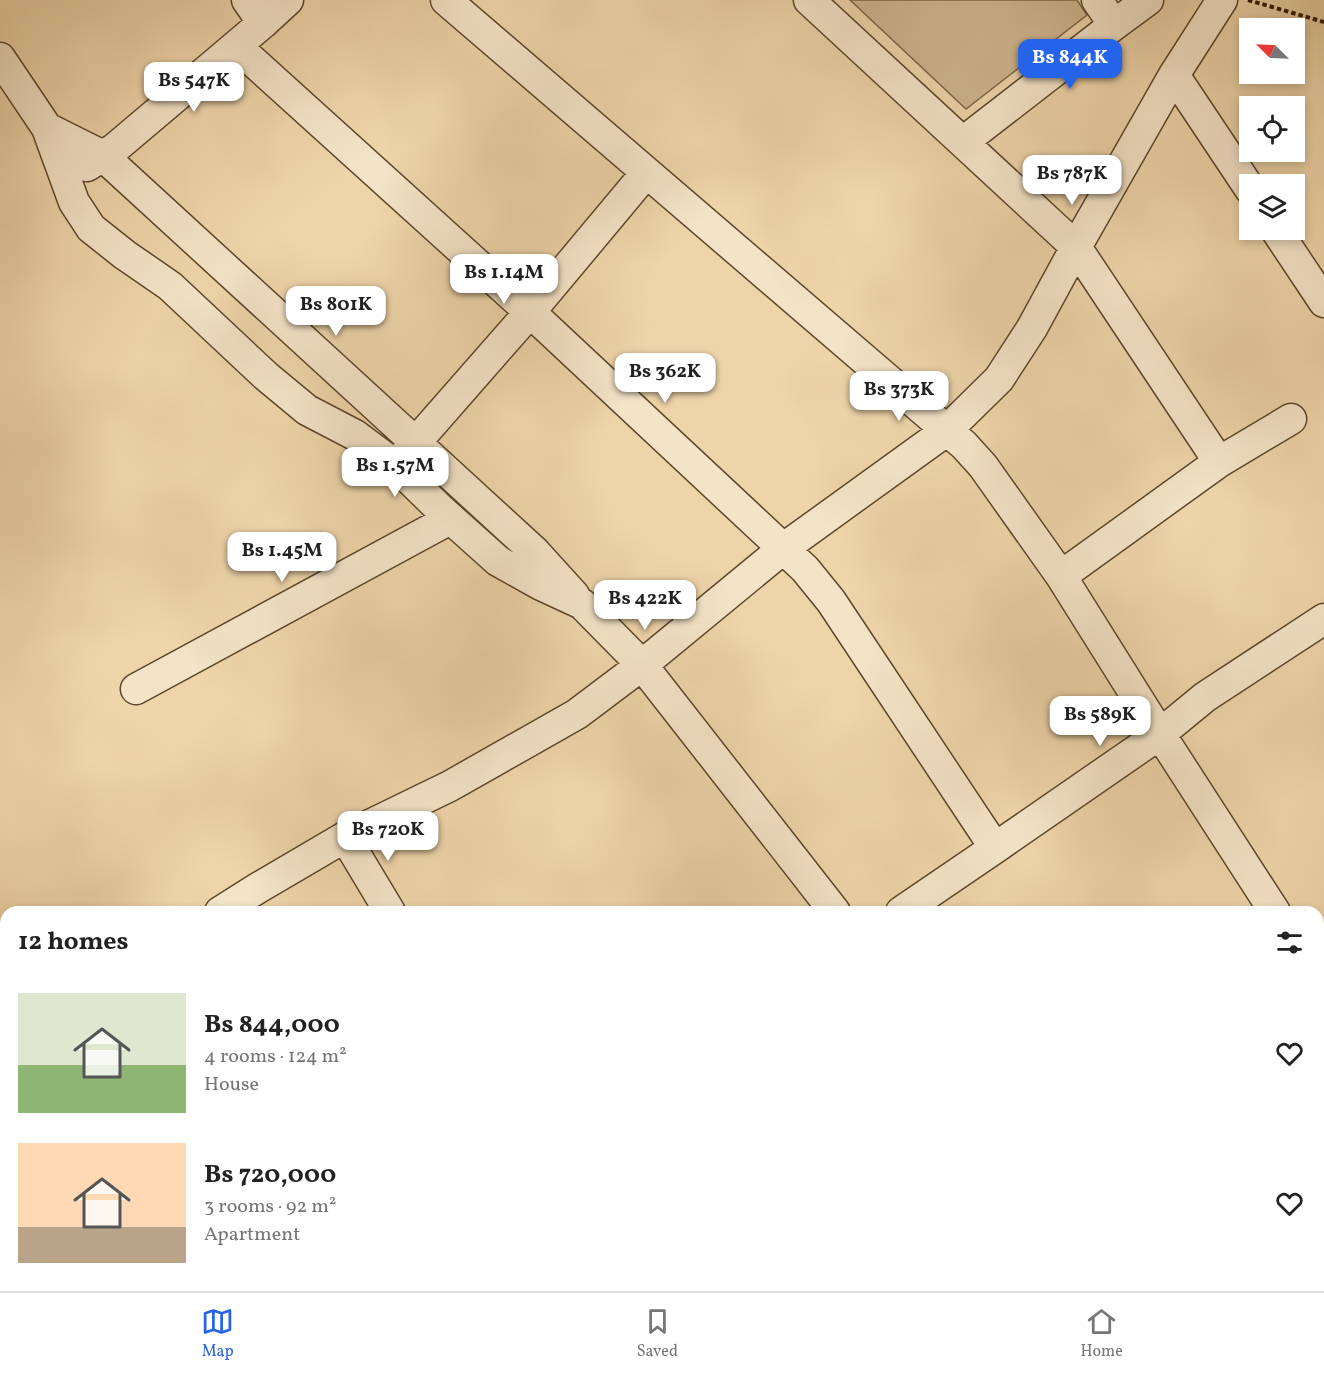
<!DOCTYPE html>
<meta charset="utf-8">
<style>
body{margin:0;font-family:Vollkorn,serif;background:#f2f2f2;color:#222;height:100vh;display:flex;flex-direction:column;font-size:22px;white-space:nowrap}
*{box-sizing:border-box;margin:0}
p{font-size:20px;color:#767676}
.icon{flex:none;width:33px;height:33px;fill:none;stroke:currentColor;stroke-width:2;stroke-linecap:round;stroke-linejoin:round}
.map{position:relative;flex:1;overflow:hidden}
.panel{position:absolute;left:0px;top:906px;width:1324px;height:386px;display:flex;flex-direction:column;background:#fff;border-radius:18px 18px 0 0;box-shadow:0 3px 9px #0003}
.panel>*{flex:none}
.needle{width:39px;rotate:294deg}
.fabs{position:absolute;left:1239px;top:18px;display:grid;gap:12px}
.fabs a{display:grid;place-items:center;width:66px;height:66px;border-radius:0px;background:#fff;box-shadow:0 3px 9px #0003;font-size:30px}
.price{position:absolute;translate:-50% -51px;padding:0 14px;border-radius:12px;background:#fff;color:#222;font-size:20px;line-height:39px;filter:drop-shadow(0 2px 3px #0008)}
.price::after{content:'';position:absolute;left:50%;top:36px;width:18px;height:14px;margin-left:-9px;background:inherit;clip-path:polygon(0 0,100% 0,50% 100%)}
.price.on{background:#2563eb;color:#fff}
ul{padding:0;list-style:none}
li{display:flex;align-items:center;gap:18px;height:150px;padding:0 18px}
li span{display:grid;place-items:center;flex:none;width:168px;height:120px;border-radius:0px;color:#555}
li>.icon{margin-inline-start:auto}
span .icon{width:72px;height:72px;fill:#fffc;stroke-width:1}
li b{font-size:26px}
h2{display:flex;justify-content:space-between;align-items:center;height:72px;padding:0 18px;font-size:26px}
.menu{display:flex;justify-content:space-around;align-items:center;height:84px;border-top:2px solid #e0e0e0;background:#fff;font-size:16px;color:#767676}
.menu a{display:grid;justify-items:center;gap:3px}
.menu .on{color:#2563eb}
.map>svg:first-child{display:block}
</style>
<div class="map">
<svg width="1324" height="1291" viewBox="0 0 1324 1291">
<rect width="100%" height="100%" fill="#eed4a9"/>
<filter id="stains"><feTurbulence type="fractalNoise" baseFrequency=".00333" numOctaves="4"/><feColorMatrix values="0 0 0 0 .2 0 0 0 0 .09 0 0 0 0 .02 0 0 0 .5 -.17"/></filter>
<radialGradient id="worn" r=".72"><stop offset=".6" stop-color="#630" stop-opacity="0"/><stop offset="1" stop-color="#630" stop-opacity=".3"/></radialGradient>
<!-- green -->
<path fill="#cdb48d" stroke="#7c6648" stroke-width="1.5" d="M850,0H1077L1087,15L966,109Z"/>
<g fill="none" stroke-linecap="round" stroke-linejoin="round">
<!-- minor casing -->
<g stroke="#5c472c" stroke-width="33">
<path id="minor" d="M247,0L263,23
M446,0L964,445L983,466L1061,576L1160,734L1275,912
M809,0L1076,247L1219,462L1061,576
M1097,0L1114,25
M236,46L530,312L805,569L831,601L995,848
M0,58L47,128L74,202L91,228L125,255L170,286L266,376L307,410L355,435L395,465L440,509L498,561L541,585L582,604L642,665L835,912
M1174,75L1250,189
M47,128L103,156L535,552L574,595
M963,142L1114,25L1148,0
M87,166L114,149L263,23L288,0
M1276,230L1324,302
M402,458L530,312L646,173
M1219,462L1291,419
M136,689L450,519
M345,837L390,912
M220,912L258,888L345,837L450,786L577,714L642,665L784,548L946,431L999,379L1032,328L1076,247L1174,75L1222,0
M901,912L995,848L1160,734L1205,697L1324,619
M1318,976L1324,984
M0,1065L6,1060
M370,1286L374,1291
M647,1286L650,1291
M923,1286L927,1291
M309,1291L317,1286
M752,1291L762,1286
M852,1291L862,1286
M1235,1291L1243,1286"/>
</g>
<!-- path -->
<path stroke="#2c1802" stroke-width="4" stroke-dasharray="4.5 3" stroke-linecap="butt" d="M1248,0L1324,22"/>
<!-- minor -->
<use href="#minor" stroke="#f4e3c7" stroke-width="30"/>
</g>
<rect width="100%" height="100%" filter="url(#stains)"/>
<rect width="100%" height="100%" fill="url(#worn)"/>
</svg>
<div class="fabs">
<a><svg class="needle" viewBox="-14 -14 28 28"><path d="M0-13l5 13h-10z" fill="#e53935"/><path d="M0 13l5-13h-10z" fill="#767676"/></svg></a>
<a><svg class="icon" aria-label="locate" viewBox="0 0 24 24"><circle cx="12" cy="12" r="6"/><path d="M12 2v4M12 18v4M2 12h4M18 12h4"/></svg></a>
<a><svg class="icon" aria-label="layers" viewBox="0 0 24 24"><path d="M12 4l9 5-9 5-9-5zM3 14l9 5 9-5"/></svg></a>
</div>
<b class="price on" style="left:1070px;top:90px">Bs 844K</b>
<b class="price" style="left:194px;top:113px">Bs 547K</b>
<b class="price" style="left:1072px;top:206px">Bs 787K</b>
<b class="price" style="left:504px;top:305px">Bs 1.14M</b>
<b class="price" style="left:336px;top:337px">Bs 801K</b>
<b class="price" style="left:665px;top:404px">Bs 362K</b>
<b class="price" style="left:899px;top:422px">Bs 373K</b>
<b class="price" style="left:395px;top:498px">Bs 1.57M</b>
<b class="price" style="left:282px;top:583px">Bs 1.45M</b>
<b class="price" style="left:645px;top:631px">Bs 422K</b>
<b class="price" style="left:1100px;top:747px">Bs 589K</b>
<b class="price" style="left:388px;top:862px">Bs 720K</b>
<section class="panel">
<h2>12 homes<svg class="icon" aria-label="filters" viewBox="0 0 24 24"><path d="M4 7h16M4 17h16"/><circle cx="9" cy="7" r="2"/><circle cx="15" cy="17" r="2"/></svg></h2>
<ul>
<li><span style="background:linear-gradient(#dfe7d0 60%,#8fb573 0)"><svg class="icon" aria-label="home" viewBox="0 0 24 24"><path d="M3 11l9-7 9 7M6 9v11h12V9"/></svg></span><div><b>Bs 844,000</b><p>4 rooms · 124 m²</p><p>House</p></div><svg class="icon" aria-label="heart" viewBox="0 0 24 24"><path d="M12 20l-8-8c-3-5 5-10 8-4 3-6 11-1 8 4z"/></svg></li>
<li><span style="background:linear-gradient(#ffd9b3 70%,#b9a48a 0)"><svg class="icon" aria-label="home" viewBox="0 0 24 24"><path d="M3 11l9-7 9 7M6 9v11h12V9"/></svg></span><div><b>Bs 720,000</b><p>3 rooms · 92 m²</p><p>Apartment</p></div><svg class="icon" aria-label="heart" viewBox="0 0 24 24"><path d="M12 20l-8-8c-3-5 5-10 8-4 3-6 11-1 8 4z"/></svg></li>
</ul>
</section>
</div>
<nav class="menu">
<a class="on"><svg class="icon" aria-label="map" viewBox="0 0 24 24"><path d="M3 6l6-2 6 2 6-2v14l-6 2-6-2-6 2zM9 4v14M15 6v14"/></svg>Map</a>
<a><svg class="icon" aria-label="saved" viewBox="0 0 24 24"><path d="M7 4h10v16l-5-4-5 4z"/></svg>Saved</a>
<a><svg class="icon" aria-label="home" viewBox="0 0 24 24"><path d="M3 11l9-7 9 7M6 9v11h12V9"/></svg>Home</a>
</nav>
